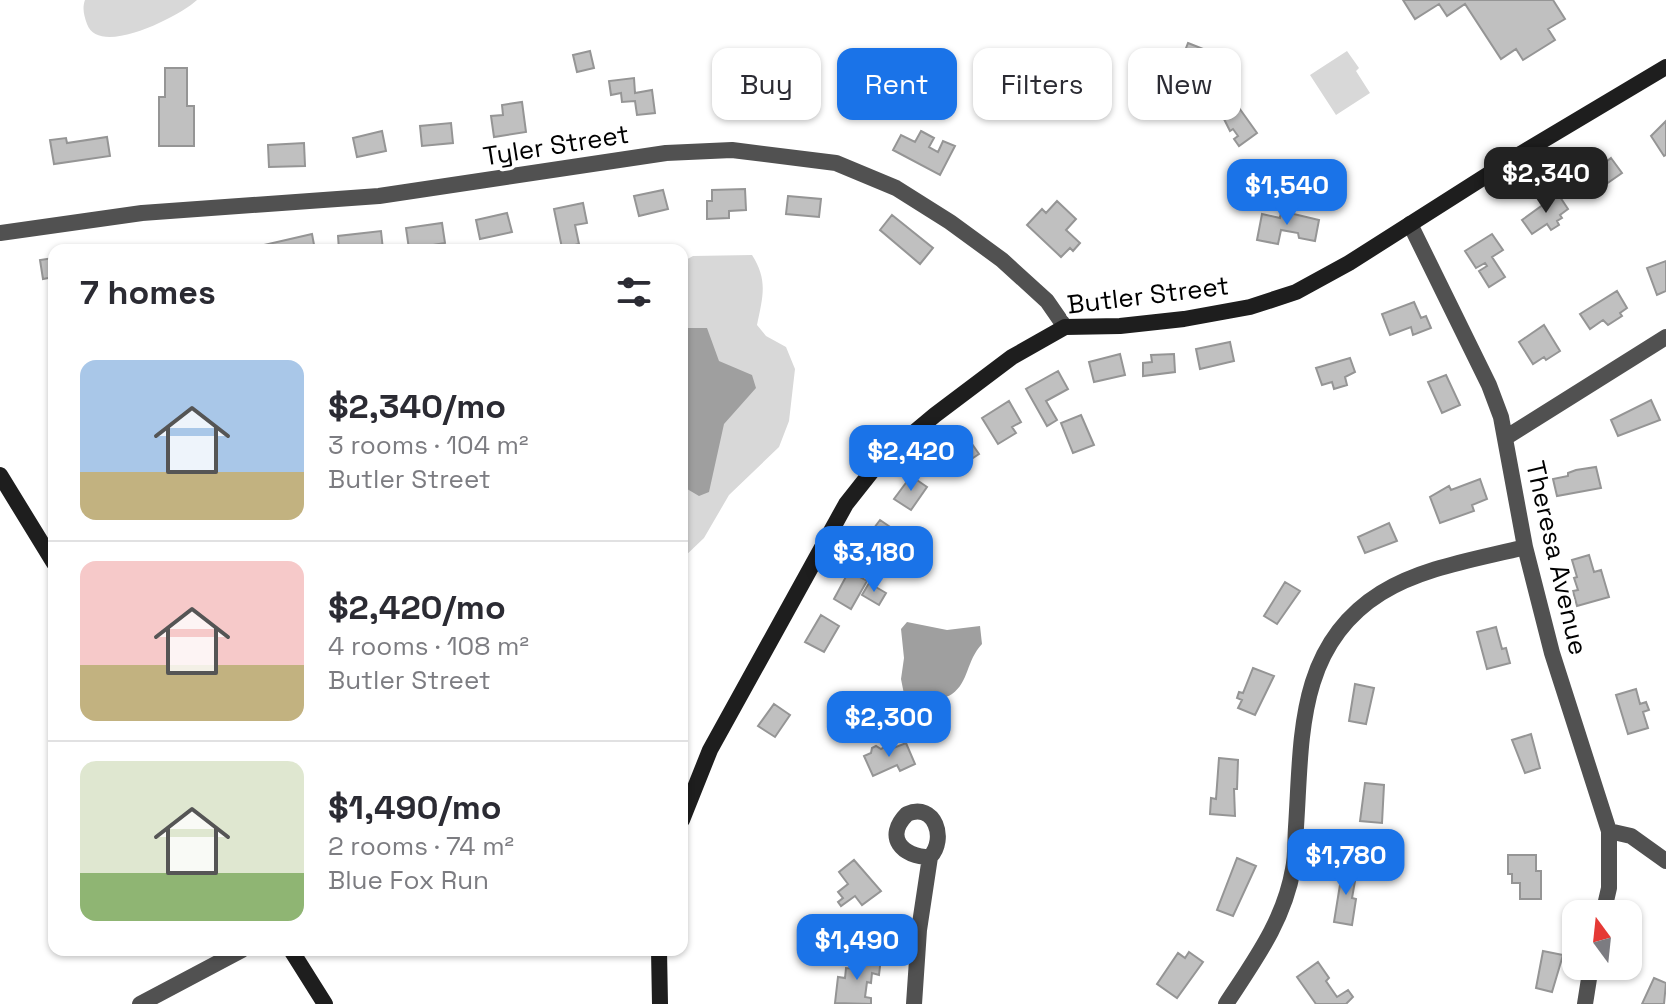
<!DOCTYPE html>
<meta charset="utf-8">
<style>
body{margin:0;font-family:"Space Grotesk",sans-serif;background:#f2f2f3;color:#2b2b33;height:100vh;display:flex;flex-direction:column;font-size:30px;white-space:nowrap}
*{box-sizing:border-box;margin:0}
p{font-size:26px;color:#7c7c81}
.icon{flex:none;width:44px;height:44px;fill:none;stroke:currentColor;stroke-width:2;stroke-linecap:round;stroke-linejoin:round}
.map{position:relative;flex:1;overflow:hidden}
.sheet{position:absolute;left:48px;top:244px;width:640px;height:712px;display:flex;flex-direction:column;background:#fff;border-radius:16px;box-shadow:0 2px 6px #0004}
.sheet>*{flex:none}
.hud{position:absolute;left:712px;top:48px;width:760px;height:72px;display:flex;gap:16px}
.needle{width:52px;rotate:345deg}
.controls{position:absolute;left:1562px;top:900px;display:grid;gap:16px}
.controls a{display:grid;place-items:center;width:80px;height:80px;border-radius:16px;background:#fff;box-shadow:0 2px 6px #0004;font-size:40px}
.price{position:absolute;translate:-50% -68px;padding:0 18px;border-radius:16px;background:#1a73e8;color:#fff;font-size:26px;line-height:52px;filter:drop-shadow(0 2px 4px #0008)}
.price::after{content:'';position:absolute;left:50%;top:48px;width:24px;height:18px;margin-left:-12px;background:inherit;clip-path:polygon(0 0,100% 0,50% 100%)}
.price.selected{background:#222;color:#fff}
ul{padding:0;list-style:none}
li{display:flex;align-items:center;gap:24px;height:200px;padding:0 32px}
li+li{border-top:2px solid #e1e1e2}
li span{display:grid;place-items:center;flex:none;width:224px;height:160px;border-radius:16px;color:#555}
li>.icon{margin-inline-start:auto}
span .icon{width:96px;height:96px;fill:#fffc;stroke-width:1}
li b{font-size:34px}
h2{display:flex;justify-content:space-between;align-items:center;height:96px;padding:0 32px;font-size:34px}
.chip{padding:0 28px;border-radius:16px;background:#fff;box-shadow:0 2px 6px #0004;font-size:28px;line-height:72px}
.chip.selected{background:#1a73e8;color:#fff}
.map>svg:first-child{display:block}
</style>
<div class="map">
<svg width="1666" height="1004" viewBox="0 0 1666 1004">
<rect width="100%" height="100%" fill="#fff"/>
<!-- green -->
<path fill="#d8d8d8" d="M85,0H197C180,16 99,58 87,24C84,16 82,8 85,0Z
M1347,51L1359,68L1356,71L1370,93L1336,115L1310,75Z
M752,255C768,280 763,296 757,325L766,336L786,347L795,369L789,421L779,447L729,495L704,538L682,559V262L693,256Z"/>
<!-- water -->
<path fill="#9f9f9f" d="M687,328H707L719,361L752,375L756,388L724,424L709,492L699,496L682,486V330Z
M907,622L947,630L980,626L982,644C966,661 969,682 952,694C946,698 935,701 928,704L904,694L901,679L904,658L901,629Z"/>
<!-- building -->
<path fill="#c0c0c0" stroke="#959595" stroke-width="2" d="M1403,0H1553L1565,19L1548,29L1555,40L1523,60L1516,49L1501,59L1465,4L1447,16L1439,4L1415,19Z
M1188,43L1221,56L1213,74L1181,61Z
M590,51L594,68L577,72L573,55Z
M165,68H187V106H194V146H159V97H165Z
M634,78L635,93L652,90L655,113L637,115L635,101L622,102L621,93L611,95L609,81Z
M764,80L776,81L775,92L794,94L793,113L752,110L754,90H763Z
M522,102L526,132L494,137L491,116L503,115L502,105Z
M1237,105L1257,133L1239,146L1234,139L1238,136L1233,129L1230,131L1222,115Z
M1666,121V155L1664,156L1651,136Z
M451,123L453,143L422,146L420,126Z
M382,131L386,151L357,157L353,138Z
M921,131L934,138L929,147L938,152L943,141L955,146L940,175L893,150L901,135L915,142Z
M107,137L110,156L54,164L50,140L66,138L67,143Z
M304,143L305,166L269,167L268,145Z
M1611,158L1622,173L1589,196L1579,183Z
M745,189L746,210L729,211V218L707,219V201H712V190Z
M663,190L668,209L639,216L634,196Z
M1558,194L1568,209L1560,215L1562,218L1557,221L1559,225L1551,230L1547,224L1532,234L1522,220Z
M788,196L821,199L819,217L786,214Z
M1057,201L1076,219L1066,230L1080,243L1073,251L1070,248L1061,257L1027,225L1042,209L1046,213Z
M583,203L587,223L575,225L579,244L562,248L554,209Z
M1281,211L1319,220L1315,241L1299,238L1298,233L1281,230L1278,244L1257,240L1262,214L1280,218Z
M507,213L512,232L480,239L476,220Z
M892,215L933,248L920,264L880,230Z
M442,223L445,243L409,249L406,228Z
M381,231L383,250H339L338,236Z
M312,234L315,250H265L264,245Z
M1492,234L1503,250L1492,257L1505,277L1489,287L1479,271L1487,266L1485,263L1476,268L1465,251Z
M54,258V277L43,279L40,260Z
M1666,261V291L1657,295L1647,268Z
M1617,291L1627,308L1620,313L1622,316L1608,325L1603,320L1590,329L1580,314Z
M1414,302L1421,318L1426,316L1431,328L1413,335L1411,327L1390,335L1382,314Z
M1544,325L1560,351L1546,360L1544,357L1533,364L1519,342Z
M1230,342L1234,361L1200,369L1196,349Z
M1120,354L1125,375L1094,382L1089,362Z
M1174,354L1175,372L1143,376V363L1152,362L1151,355Z
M1350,358L1355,372L1345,377L1347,385L1334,389L1332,382L1322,385L1316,368Z
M1058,371L1068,389L1046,401L1057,420L1047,426L1026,389Z
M1446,375L1460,405L1442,413L1428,382Z
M1651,400L1660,420L1618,436L1611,420Z
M1009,401L1021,422L1012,427L1016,433L998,444L982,418Z
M1081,415L1094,445L1073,453L1061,423Z
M965,434L979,454L967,462L964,458L950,467L939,451Z
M1596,467L1601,488L1557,496L1553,479L1568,476V473L1576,470Z
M911,476L927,487L911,510L894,499Z
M1480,479L1487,499L1472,505L1474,511L1440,523L1430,497L1449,486L1451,490Z
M880,520L896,531L879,556L862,544Z
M1389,523L1397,541L1365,553L1358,537Z
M1589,555L1594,572L1601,570L1609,597L1577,606L1573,591L1578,590L1574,578L1577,577L1572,560Z
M849,571L867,581L851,609L834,599Z
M1285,582L1300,591L1277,624L1264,616Z
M869,583L886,593L879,605L862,595Z
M821,615L839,626L824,652L805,642Z
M1496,627L1502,649L1506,648L1510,663L1487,669L1477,632Z
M1253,668L1274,676L1255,715L1238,708L1242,700L1237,698L1239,692L1243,693Z
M1355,684L1374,688L1366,724L1349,721Z
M1636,689L1640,704L1646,702L1649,710L1643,712L1648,728L1628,734L1616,695Z
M774,704L790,715L775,737L758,726Z
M1531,734L1540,768L1525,773L1512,740Z
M906,743L915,764L900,771L897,765L873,776L864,756L871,753L872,748L876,746L881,749L889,745L891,749Z
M1219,758L1238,760L1237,789H1234L1235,816L1210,814L1211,798L1216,799Z
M1365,783L1384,785L1382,823L1360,821Z
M1508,855H1536V871H1541V899H1520V883H1512V874H1508Z
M1237,858L1256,866L1233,916L1217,910Z
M854,860L881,891L862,905L855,896L841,906L838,902L843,898L838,892L848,884L839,872Z
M1343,866L1357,870L1352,898L1356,899L1352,925L1334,922Z
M1543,951L1563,955L1552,992L1536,988Z
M1189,952L1203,962L1177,998L1157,984L1178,953L1185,958Z
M872,957L881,958L879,975L872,973L871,983L867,982L865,997L871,998V1004L835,1003L838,977L845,978L846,968L855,969L857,959L871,961Z
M1318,962L1329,978L1326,981L1337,997L1348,990L1353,997L1346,1004H1316L1297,977Z
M1654,978L1666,983L1664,1004H1642Z"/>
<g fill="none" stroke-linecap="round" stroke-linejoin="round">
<!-- street -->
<path stroke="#515151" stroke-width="16" d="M1410,224L1489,385L1501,417L1525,547L1552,653L1609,831V888L1603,914
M0,233L142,213L379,196L666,153L732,150L836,163L896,188L950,222L1002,260L1047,301L1065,327
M1505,438L1666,337
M1609,831L1631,836L1666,861
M140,1004L242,950
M914,1004L919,930L930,857C947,839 935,802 907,814C884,837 902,857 930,857
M1226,1004C1254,961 1284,921 1293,869C1296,856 1295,841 1296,827C1302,738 1296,646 1381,593C1423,567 1478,559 1525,547
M1585,1004L1591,966"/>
<!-- secondary -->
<path stroke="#1e1e1e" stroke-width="16" d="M0,475L54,563
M682,820L710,750L846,504L880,461L935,415L1012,357L1065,327L1120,326L1184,319L1250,307L1296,292L1349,263L1522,153L1666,67
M291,950L325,1004
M659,950L660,1004"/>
</g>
<g text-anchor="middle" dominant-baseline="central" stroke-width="7" stroke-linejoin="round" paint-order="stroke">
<!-- street labels -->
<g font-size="26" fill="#000" stroke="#fff">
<text transform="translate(556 145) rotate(-9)">Tyler Street</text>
<text transform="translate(1148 295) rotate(-7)">Butler Street</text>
<text transform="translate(1557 558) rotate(77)">Theresa Avenue</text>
</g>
</g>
</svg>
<div class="controls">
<a><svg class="needle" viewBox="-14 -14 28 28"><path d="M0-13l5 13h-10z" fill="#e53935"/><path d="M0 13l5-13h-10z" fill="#7c7c81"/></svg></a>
</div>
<b class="price selected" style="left:1546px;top:215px">$2,340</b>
<b class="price" style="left:1287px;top:227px">$1,540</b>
<b class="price" style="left:911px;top:493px">$2,420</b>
<b class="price" style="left:874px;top:594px">$3,180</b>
<b class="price" style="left:889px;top:759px">$2,300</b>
<b class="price" style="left:1346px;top:897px">$1,780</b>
<b class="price" style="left:857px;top:982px">$1,490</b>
<div class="hud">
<a class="chip">Buy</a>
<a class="chip selected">Rent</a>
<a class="chip">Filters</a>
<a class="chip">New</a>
</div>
<section class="sheet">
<h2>7 homes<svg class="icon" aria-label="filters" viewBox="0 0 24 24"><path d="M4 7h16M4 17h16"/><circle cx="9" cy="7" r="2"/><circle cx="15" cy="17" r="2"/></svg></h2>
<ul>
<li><span style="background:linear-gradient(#a9c7e8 70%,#c2b280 0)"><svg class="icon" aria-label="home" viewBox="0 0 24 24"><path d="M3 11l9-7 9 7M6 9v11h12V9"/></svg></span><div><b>$2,340/mo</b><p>3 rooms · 104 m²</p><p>Butler Street</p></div></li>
<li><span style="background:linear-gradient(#f6c9c9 65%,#c2b280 0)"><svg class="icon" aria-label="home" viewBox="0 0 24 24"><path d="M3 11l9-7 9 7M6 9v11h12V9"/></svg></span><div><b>$2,420/mo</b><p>4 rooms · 108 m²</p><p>Butler Street</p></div></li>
<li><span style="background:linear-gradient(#dfe7d0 70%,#8fb573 0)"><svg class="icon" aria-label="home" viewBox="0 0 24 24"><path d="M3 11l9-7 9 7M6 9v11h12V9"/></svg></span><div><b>$1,490/mo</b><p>2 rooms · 74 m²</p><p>Blue Fox Run</p></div></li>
</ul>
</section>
</div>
